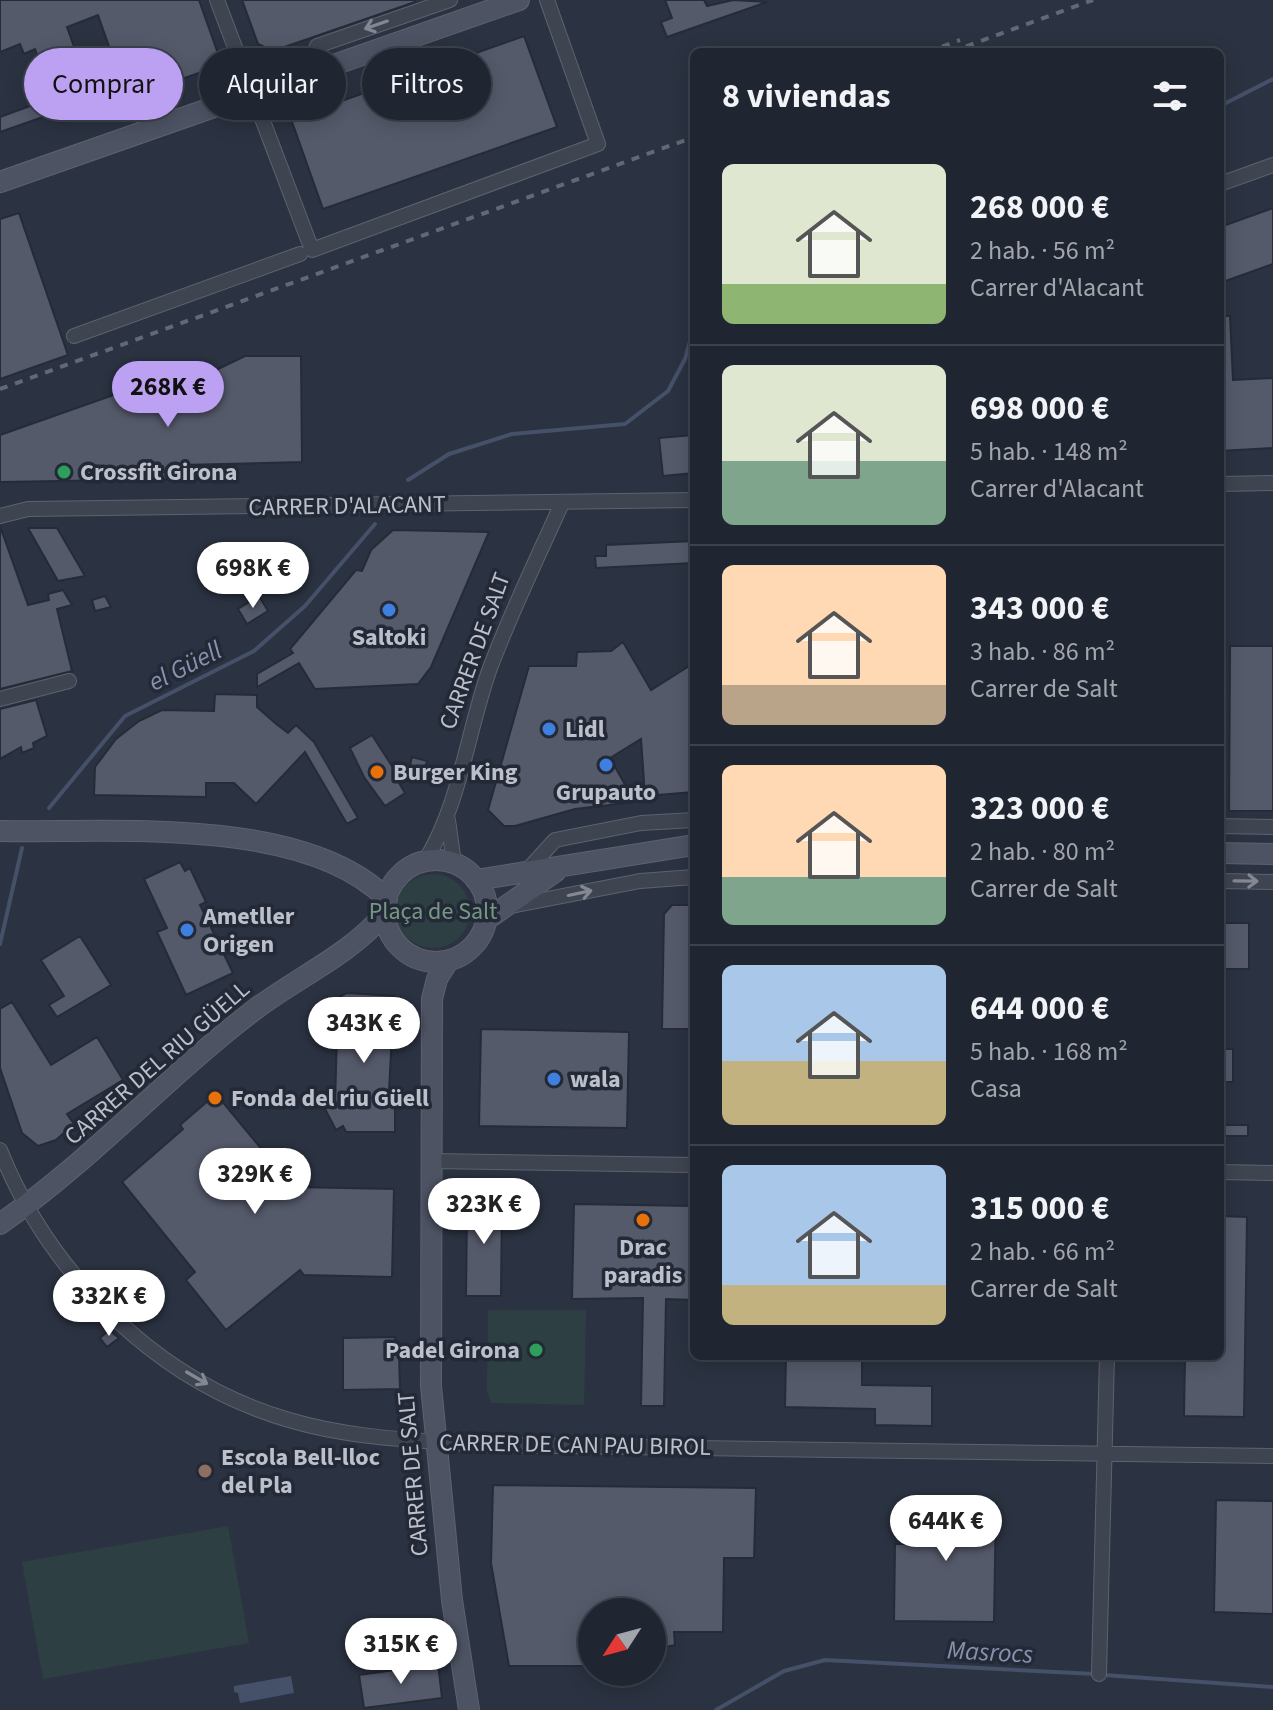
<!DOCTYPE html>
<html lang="es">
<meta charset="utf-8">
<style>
body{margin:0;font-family:"Source Sans 3",sans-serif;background:#2d323d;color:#f1f3f6;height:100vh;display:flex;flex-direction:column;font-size:30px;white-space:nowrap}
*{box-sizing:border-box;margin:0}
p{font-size:26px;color:#a2a5ab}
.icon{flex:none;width:44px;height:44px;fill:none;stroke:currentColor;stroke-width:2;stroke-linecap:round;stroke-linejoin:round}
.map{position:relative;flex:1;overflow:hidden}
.side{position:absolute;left:690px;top:48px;width:534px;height:1312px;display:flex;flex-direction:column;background:#202631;border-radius:12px;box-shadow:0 4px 20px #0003,0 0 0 2px #3d434d}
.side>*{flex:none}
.banner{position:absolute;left:24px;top:48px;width:546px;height:72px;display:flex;gap:16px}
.needle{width:52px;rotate:234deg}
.controls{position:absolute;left:578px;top:1598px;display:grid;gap:16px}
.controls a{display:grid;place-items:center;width:88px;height:88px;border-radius:50%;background:#202631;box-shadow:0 4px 20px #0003,0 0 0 2px #3d434d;font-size:40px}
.price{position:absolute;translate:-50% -68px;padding:0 18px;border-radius:28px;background:#fff;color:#222;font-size:26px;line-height:52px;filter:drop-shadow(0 2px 4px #0008)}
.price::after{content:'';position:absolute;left:50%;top:48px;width:24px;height:18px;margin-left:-12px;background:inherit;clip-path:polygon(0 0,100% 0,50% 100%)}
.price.current{background:#bca0f2;color:#111}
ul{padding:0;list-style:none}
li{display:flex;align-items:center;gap:24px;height:200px;padding:0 32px}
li+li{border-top:2px solid #3d434d}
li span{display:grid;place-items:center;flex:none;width:224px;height:160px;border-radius:12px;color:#555}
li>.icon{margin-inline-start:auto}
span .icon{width:96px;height:96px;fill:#fffc;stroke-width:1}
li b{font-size:34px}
h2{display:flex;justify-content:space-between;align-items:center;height:96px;padding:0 32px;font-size:34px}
.pill{padding:0 28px;border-radius:36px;background:#202631;box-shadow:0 4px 20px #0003,0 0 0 2px #3d434d;font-size:28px;line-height:72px}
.pill.current{background:#bca0f2;color:#111}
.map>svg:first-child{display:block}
</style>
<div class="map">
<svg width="1273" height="1710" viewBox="0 0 1273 1710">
<rect width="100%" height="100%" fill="#2b3241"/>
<!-- green -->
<path fill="#2e3f43" d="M396 911a37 37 0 1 1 74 0a37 37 0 1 1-74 0Z
M488,1310H586L584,1405L491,1403L487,1390Z
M228,1526L249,1643L43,1679L22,1562Z"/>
<!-- water -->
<path fill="#455069" d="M291,1676L294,1693L240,1703L238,1693L234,1692V1686Z"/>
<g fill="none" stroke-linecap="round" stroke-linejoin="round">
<!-- stream -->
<path stroke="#455069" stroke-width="4" d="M1220,106L1273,79
M408,480L449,454L512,434L625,424L668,391L685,359L694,327
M49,808L125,716L254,651L305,606L375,524
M0,944L22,848
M1104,1675L1273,1687
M716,1710L784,1671L825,1660L1095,1674"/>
</g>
<!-- building -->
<path fill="#555a6b" stroke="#252b38" stroke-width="2" fill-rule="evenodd" d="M0,0H199L222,65L127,98L124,89L93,100L96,110L61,123L57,112L0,132V117L52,98L35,49L24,54L20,44L0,52ZM98,15L112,55L81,66L67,27Z
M242,0H415V2L273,51L258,44Z
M665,0H704L707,6L733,0L767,2L667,37L661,22L672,18Z
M524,36L557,127L323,209L291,119Z
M1273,208V264L1220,283V227Z
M19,213L68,355L0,379V219Z
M1220,316H1230L1233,380L1273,378V448L1220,451Z
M245,356H301L302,462L180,465L181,479L0,482V435L119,393L193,392V381Z
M694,435V473L663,476L659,438Z
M0,526L28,605L49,600L48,594L63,590L72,605L57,609L72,671L0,689Z
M28,528H57L85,576L58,581Z
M393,530L489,532L431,667L418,684L315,689L299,663L257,687V674L293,653L290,649L356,570L362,571L371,550Z
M694,541V563L596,568L595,556H606V545Z
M105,596L111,607L95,611L92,600Z
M259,596L268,611L247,624L238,609Z
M623,642L651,690L694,663V792L645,796L641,739L610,758L632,797H626L627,803L575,809L515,826H504L488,810L529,666H576L577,652L611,651Z
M1230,646H1273V811H1229Z
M215,694L257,695V707L275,723L288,733L296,725L314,742L358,818L347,824L305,752L256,804L234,783H206V797L94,795L95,767L116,739L139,721L162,710L214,711Z
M36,700L47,736L33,743L34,748L22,753L21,747L0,759V709Z
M372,735L399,777L395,776L405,793L385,806L364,777L350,748Z
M412,757L427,761L421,782L407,778Z
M180,862L185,871L190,868L206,902L200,905L233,973L186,995L157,932L167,928L144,879Z
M694,905V1029H662L664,914L672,905Z
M1220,923H1249V969H1220Z
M80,936L111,985L57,1017L49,1005L64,996L41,960Z
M347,993L394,996L389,1091L395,1099V1132H346L343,1126L336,1130L325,1109L335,1104L338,998Z
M12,1002L51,1065L97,1037L123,1080L67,1114L74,1124L56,1140L38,1146L22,1133L0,1068V1009Z
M481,1029L629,1032L627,1128L479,1126Z
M1220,1049H1233V1082H1220Z
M216,1094L293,1187L394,1189L392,1277L304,1275L300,1270L226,1330L186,1280L195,1272L122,1182L183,1129L180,1125Z
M1220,1125H1248V1136H1220Z
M502,1194L501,1296H466L467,1207L480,1195Z
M574,1204L694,1206V1300L666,1299L664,1406H641L643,1298L572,1299Z
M1220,1216L1247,1217L1244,1417L1184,1416L1185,1356H1220Z
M109,1330L119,1338L107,1347L100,1338Z
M395,1337V1354H399L400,1389L343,1390V1338Z
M786,1356H862V1385L932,1386V1426L875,1425V1409L785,1407Z
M493,1485L756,1488L754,1558H724L723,1632H674L675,1645L652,1650V1612H592V1666H509L491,1563Z
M1216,1500L1273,1501V1614L1214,1612Z
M904,1502L996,1503L994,1622L894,1621L895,1544H904Z
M438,1664L442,1698L364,1708L359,1675Z"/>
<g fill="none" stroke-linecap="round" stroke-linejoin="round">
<!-- street casing -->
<g stroke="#5d626e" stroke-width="16">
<path id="street" d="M217,0L312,250L598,144L547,0
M306,74L317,46L450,0
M1220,184L1273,165
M74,336L300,254
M1220,484L1273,483
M0,516L28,509L694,500
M0,699L69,681
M448,820L454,863
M1220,826L1273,827
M425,861C460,804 467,734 489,671C510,614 537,559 562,503
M524,874L555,840L641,823L694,820
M1220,881L1273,882
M511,906L640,881L694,877
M0,1150C50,1275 158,1382 289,1420C353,1439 417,1440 482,1445L1273,1456
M430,1161L694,1165
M1220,1172L1273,1173
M1099,1674L1107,1356"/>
</g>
<!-- secondary casing -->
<g stroke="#5d626e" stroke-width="22">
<path id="secondary" d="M0,182L519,0
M0,831C110,833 304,815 387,899
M1220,853L1273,854
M385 911a51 51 0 1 1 102 0a51 51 0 1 1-102 0Z
M476,880L694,845
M486,920L555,872
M449,960L437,979L432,999L431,1386L452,1600L469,1710
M0,1224C91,1161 165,1078 253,1011C297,977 349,956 385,913"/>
</g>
<!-- street -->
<use href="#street" stroke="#3f4451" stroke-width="14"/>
<!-- secondary -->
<use href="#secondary" stroke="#4d5363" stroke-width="20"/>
<!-- rail -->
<path stroke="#626877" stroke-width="4" stroke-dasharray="8 8" stroke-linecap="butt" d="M927,52L960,40
M951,52L1093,0
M0,389L694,137"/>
</g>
<!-- one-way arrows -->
<defs><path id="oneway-shaft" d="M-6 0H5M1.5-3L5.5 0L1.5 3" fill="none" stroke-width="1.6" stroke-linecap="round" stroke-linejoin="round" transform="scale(2)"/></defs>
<g stroke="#848894">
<use href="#oneway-shaft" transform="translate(376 25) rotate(161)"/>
<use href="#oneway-shaft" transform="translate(1246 881) rotate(1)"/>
<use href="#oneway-shaft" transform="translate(580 893) rotate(-12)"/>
<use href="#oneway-shaft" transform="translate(197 1378) rotate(30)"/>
</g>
<!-- markers -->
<g fill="#2e9e5b" stroke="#232936" stroke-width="3">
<circle cx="64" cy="472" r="8"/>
<circle cx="536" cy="1350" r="8"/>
</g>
<g fill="#3f7fe0" stroke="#232936" stroke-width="3">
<circle cx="389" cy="610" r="8"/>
<circle cx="549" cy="729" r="8"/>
<circle cx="606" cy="765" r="8"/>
<circle cx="187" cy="930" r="8"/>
<circle cx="554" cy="1079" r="8"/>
</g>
<g fill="#e8710a" stroke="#232936" stroke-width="3">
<circle cx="377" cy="772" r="8"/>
<circle cx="215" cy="1098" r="8"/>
<circle cx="643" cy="1220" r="8"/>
</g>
<circle fill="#8d6e63" stroke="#232936" stroke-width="3" cx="205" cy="1471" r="8"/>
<g text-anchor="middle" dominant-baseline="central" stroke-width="7" stroke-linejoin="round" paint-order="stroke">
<!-- poi labels -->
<g font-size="24" font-weight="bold" fill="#bcc0cb" stroke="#232936" text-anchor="start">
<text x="80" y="472">Crossfit Girona</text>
<text x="389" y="637" text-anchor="middle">Saltoki</text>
<text x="565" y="729">Lidl</text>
<text x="393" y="772">Burger King</text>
<text x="606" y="792" text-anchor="middle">Grupauto</text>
<text x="203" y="916">Ametller<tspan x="203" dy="28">Origen</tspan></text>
<text x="570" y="1079">wala</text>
<text x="231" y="1098">Fonda del riu Güell</text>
<text x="643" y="1247" text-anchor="middle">Drac<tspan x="643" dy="28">paradis</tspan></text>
<text x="520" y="1350" text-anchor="end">Padel Girona</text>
<text x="221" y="1457">Escola Bell-lloc<tspan x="221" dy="28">del Pla</tspan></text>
</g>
<!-- street labels -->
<g font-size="24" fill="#bcc0cb" stroke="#232936">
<text transform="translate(347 506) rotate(-1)">CARRER D'ALACANT</text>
<text transform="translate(475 651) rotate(-70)">CARRER DE SALT</text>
<text transform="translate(157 1063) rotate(-41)">CARRER DEL RIU GÜELL</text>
<text transform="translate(575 1445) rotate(1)">CARRER DE CAN PAU BIROL</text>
<text transform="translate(413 1474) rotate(-95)">CARRER DE SALT</text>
</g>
<!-- park labels -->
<g font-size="24" fill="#769882" stroke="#232936">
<text x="433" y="911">Plaça de Salt</text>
</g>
<!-- water labels -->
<g font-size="26" font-style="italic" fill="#8793ae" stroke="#232936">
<text transform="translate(185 666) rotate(-27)">el Güell</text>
<text transform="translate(990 1652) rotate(3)">Masrocs</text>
</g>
</g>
</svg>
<div class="controls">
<a><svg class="needle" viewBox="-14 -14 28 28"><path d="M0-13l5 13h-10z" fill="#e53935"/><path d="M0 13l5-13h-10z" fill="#a2a5ab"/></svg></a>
</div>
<b class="price current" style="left:168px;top:429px">268K €</b>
<b class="price" style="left:253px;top:610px">698K €</b>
<b class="price" style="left:364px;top:1065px">343K €</b>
<b class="price" style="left:255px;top:1216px">329K €</b>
<b class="price" style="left:484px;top:1246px">323K €</b>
<b class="price" style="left:109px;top:1338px">332K €</b>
<b class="price" style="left:946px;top:1563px">644K €</b>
<b class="price" style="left:401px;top:1686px">315K €</b>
<div class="banner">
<a class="pill current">Comprar</a>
<a class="pill">Alquilar</a>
<a class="pill">Filtros</a>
</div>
<section class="side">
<h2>8 viviendas<svg class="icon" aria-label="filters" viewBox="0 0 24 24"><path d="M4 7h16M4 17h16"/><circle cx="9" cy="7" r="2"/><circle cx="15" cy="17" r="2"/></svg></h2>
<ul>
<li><span style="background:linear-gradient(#dfe7d0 75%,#8fb573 0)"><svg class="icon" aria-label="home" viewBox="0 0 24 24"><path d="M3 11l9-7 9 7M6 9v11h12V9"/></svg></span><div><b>268 000 €</b><p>2 hab. · 56 m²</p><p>Carrer d'Alacant</p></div></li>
<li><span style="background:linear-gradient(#dfe7d0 60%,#7fa58c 0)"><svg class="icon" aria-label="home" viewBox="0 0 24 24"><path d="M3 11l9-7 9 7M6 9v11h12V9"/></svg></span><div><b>698 000 €</b><p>5 hab. · 148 m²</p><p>Carrer d'Alacant</p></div></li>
<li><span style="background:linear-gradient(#ffd9b3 75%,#b9a48a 0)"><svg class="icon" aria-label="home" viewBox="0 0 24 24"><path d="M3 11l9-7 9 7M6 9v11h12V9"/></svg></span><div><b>343 000 €</b><p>3 hab. · 86 m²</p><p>Carrer de Salt</p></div></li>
<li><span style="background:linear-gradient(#ffd9b3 70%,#7fa58c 0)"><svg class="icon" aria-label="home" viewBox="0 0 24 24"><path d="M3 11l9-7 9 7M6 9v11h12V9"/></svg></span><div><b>323 000 €</b><p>2 hab. · 80 m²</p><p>Carrer de Salt</p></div></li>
<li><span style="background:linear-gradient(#a9c7e8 60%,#c2b280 0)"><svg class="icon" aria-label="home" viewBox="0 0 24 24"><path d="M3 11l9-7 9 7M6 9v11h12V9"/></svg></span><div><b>644 000 €</b><p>5 hab. · 168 m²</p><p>Casa</p></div></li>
<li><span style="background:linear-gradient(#a9c7e8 75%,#c2b280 0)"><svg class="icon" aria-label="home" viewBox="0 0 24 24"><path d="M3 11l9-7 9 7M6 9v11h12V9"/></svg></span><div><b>315 000 €</b><p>2 hab. · 66 m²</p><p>Carrer de Salt</p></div></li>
</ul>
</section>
</div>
